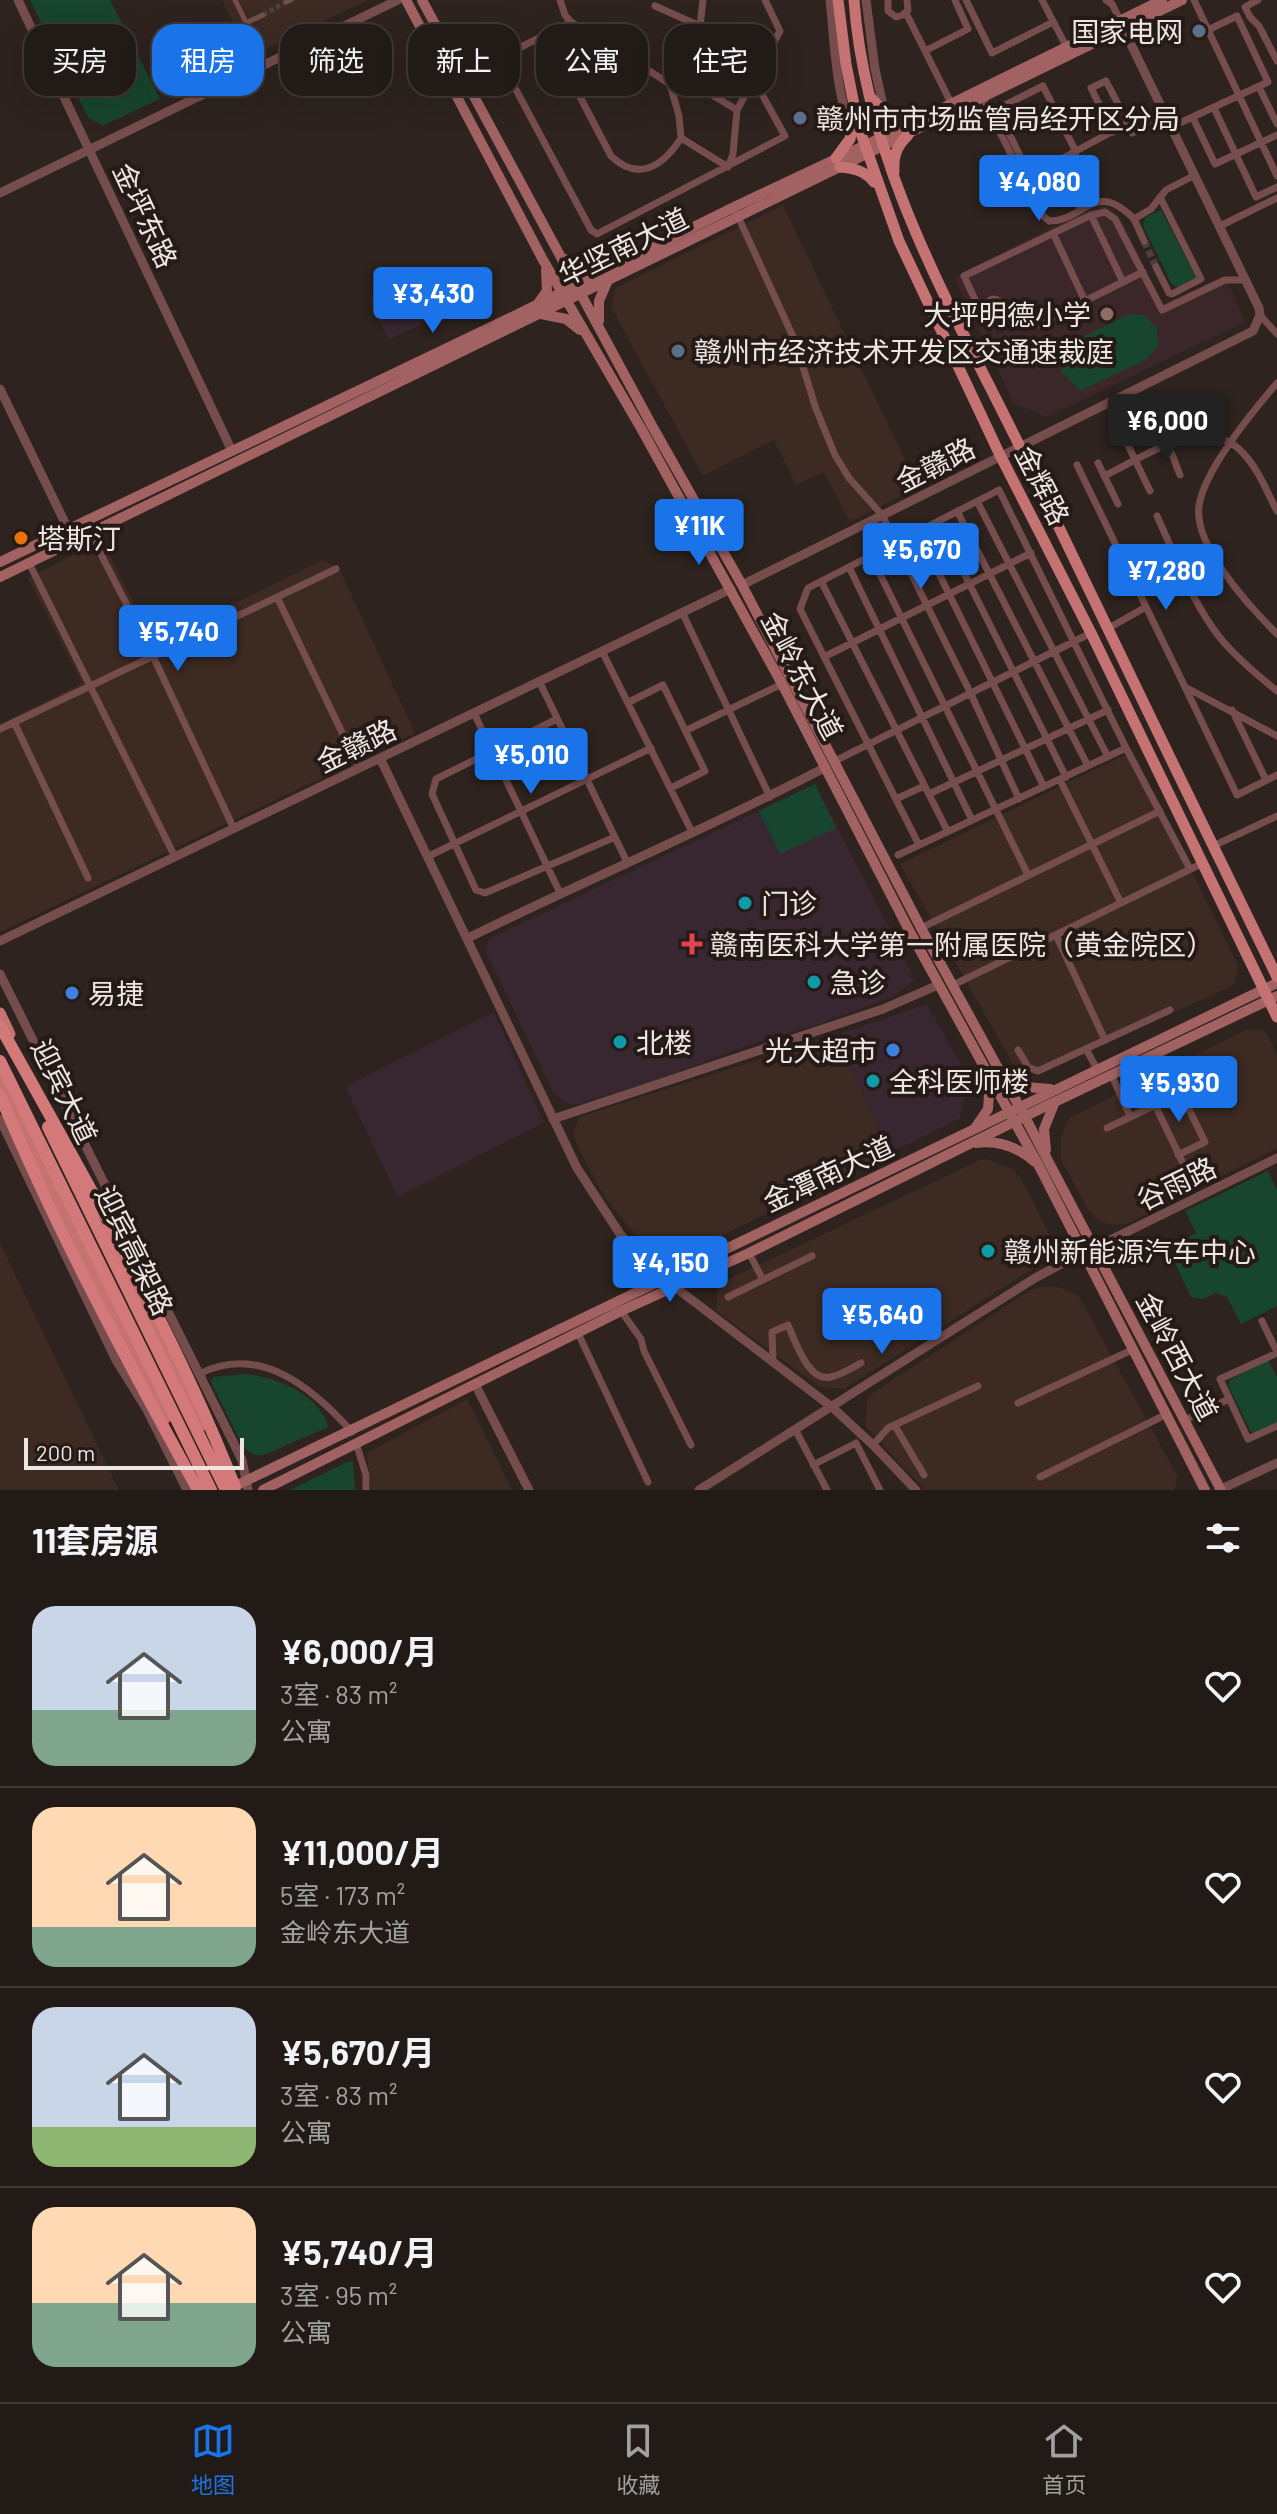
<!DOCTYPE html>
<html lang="zh">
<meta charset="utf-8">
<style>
body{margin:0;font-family:Barlow,"Noto Sans SC",sans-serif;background:#2a231f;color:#f1f3f6;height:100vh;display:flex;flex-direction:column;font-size:30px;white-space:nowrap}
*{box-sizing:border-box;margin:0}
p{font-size:26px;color:#a2a1a1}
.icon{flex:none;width:44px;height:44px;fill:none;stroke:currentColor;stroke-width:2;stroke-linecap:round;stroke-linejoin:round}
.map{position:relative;height:1490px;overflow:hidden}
.sheet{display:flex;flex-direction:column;background:#221a16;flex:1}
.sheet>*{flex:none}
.hud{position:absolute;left:24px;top:24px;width:800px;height:72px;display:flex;gap:16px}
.scale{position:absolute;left:24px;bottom:20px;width:220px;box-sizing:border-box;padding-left:8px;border:4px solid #eee6e3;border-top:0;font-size:22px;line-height:28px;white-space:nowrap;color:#eee6e3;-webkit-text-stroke:6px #251a15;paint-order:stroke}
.price{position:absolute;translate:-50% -68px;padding:0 18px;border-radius:8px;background:#1a73e8;color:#fff;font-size:26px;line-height:52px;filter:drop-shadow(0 2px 4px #0008)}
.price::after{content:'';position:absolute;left:50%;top:48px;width:24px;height:18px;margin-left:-12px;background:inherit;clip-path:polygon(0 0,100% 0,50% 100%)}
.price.on{background:#222;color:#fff}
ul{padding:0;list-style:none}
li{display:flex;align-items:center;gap:24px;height:200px;padding:0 32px}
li+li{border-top:2px solid #3f3835}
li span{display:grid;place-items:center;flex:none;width:224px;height:160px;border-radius:24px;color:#555}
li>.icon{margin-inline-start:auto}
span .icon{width:96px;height:96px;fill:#fffc;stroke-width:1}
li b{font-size:34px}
h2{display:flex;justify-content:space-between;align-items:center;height:96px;padding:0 32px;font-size:34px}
.chip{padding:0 28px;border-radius:24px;background:#221a16;box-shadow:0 8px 32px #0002,0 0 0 2px #3f3835;font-size:28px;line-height:72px}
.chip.on{background:#1a73e8;color:#fff}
.menu{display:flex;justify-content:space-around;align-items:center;height:112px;border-top:2px solid #3f3835;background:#221a16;font-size:22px;color:#a2a1a1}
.menu a{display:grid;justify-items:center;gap:4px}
.menu .on{color:#1a73e8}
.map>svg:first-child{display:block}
</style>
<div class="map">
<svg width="1277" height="1490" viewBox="0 0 1277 1490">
<rect width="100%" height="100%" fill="#2e231e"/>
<!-- built -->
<path fill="#3c2a23" d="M222,0H368L250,57Z
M783,205L918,487L850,522L824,472L796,485L774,440L703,476L611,307L616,288Z
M102,540L154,643L322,560L339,568L415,733L0,932V724L82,683L28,578Z
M1133,751L1238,966L1235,983L1223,990L1037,1075L1023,1071L1013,1064L900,864Z
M1247,1029L1264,1030L1277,1053V1148L1127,1224L1113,1225L1099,1221L1088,1210L1061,1159V1138L1069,1118Z
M836,1035L890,1153L670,1261L652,1256L605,1197L578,1148L573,1134L579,1117Z
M984,1158L1011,1168L1019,1176L1029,1193L1052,1240L1043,1262L844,1389L820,1387L716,1311L718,1284Z
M0,1243L119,1490H0Z
M1042,1286L1058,1287L1078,1295L1178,1477L1174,1490H925L865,1426L868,1396L1029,1291Z
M467,1399L512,1490H371L367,1453Z"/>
<!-- education -->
<path fill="#3b272a" d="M1104,206L1113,209L1121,219L1163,304L1224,276L1246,322L1046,417L1014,404L954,277L1090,208Z"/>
<!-- medical -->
<path fill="#382731" d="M435,267L445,286L444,295L450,311L389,340L369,299Z
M815,784L910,969L914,980L897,994L875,1003L817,1025L743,1047L666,1077L579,1104H568L561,1100L553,1092L485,950L490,938Z
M927,1004L970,1081L960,1118L890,1153L836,1035Z
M494,1012L544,1123L398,1197L345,1087Z"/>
<!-- green -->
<path fill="#18452e" d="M30,0H110L160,99L104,125L89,119Z
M1161,210L1197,279L1179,288L1171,283L1143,225L1146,217Z
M1130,314L1144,315L1157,328L1158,346L1147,359L1080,391L1062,372V354L1050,360L1047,354Z
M815,784L836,828L780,854L759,811Z
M1268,1171L1277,1190V1306L1241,1324L1227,1297L1216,1293L1203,1299L1191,1297L1168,1248L1196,1233L1185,1211Z
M1268,1360L1277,1377V1423L1254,1434L1251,1432L1228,1385L1231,1379Z
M244,1374C275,1376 320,1394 328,1427L266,1454C257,1457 249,1454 243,1446L211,1382L213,1377Z
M353,1461L355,1490H290L345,1463Z"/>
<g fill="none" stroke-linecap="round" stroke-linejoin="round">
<!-- pedestrian-tunnel -->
<path stroke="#4b403c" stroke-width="5" stroke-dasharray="5 2.5" stroke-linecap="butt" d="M263,15L286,2"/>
<!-- minor-tunnel -->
<path stroke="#4b403c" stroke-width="7" stroke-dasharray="7 3.5" stroke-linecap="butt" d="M1144,241L1156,267"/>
<!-- pedestrian -->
<path stroke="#764d4d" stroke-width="5" d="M235,0L266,63
M286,2L291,0
M246,23L263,15"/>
<!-- minor -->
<path stroke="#764d4d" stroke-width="7" d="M888,0V11L896,17L903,15L908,10L907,0
M966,0L992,53L1053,22
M1042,0L1066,46
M1106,0L1112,4L1120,20
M1194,0L1277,176
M1258,0L1245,7L1250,17L1259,26L1277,61
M655,6L700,26L764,61
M906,13L925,51
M571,22L499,58L591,230L597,234L785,136L754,80
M547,34L611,156C639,183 664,165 681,138L679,116L670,84L571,22L565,15L560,0
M676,73L737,110
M670,84L700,26L703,0
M1259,87L1277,124
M983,98L1040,213L1049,221C1084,222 1094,178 1134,219L1151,209L1166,190L1195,175
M951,103L925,51L968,29L955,0
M1214,108L1256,197L1277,187
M1193,118L1215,164L1277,135
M1171,127L1268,82L1237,16L1208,30
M1113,132L1091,88L1106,81L1128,123
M681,138L728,167L733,154L737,110L780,31L765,0
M1076,152L1043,86L997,109L1030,176L1128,123L1132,133L1166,116
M1026,184L1052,172H1060L1081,208
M736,212L795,341L816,409L835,455L849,478L882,515L970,692L1019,799
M1091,215L1105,212L1115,219L1162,310L1225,280H1246
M1134,219L1144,241
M1220,226L1277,198
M1053,233L1085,301
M1156,267L1169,293L1172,294L1201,279L1160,197
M987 306a7 7 0 1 1 14 0a7 7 0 1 1-14 0Z
M978,306L964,276L1091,215L1123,282
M1260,315L1277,334
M956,316L978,306L982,307
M1039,324L1143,272
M1277,383C1253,411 1204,470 1199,506C1193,546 1251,608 1277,634
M1159,421L1180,475
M1128,445L1150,491
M1098,463L1118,504
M1077,465L1185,687L1277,736
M1104,476C1142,458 1204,413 1242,452C1258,468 1267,492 1277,511
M977,501L1108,757
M957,511L1088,766
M1157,516C1176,557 1192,603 1221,639C1238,659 1257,675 1277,691
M938,521L1066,777
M918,531L1044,787
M90,533L153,656L234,829
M871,556L1028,875
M29,563L175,857
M849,567L972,820
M821,581L948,832
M277,597L359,768
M682,612L770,797
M1107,629L1146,607
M602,651L692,832
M824,657L1031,553
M539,681L627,862
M1185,687L1237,795L1277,775
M629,702L663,685L705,771L671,788
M1232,710L1266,780
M474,713L560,893
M557,719L436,779L432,794L476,890L485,893L615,837
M14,722L88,878
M0,729L336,569
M687,730L782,684
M835,761L1091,633
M1060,780L1121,903
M929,794L1108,710
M896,799L924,786
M919,845L800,609L808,588L999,490L1126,748L1190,869
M1213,846L1277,816
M898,855L1126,748
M427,857L651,748
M921,928L1160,811
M1056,935L1105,1040
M953,985L1203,863
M1086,1049L1097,1069
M1018,1050L1028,1067L1038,1071L1170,1010
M1112,1076L1130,1116
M1155,1105L1193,1184
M1107,1128L1181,1093L1205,1142L1178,1155
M749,1253L763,1280
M728,1297L812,1256
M621,1311L641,1339L644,1351L691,1445
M1262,1321L1277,1352
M578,1333L648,1482
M1277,1353L1220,1379L1248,1439L1277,1426
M773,1362L772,1332L788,1325C795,1340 808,1383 831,1377C841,1375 852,1368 861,1363
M199,1374C260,1343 313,1388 352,1432
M1018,1403L1134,1349
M1185,1420L1229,1399
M895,1426L924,1475
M795,1429L827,1490
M356,1443L366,1475V1490
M873,1445L888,1428L978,1386
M813,1465L856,1443L880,1490
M1040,1477L1167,1414"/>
<!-- tertiary -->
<path stroke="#764d4d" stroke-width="9" d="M18,0L231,449
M830,0C834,34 836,102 853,130
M866,0L875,69L886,119L879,138
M0,193L398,0
M0,389L68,529
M742,585L1253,331L1260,315L1259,308L1123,28
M380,758L577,1168L620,1234L643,1261L675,1287L833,1408L873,1445L916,1490
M468,938C586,880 708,829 824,768
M0,941L731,589
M0,974L242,1460L248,1490
M0,1119L116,1360L147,1410L187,1490
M553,1119L883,1009L938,985
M1094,1248L1277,1158
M476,1386L529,1490
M699,1490L1035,1278L1082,1253
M1219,1490L1277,1463"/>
<!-- secondary -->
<path stroke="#a26262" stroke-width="10" d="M406,0L543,260L642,430L782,684L910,932L1040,1168L1205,1490
M422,0L651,424L742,585L921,928L1025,1117L1221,1490
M565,259L582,270L597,272
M539,302L547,291L546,270
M541,314L566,319L580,330
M599,321V301L608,280
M0,562L514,316L734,207L910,124L1162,0
M0,577L1182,0
M1006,1076L1026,1087L1050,1089
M975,1128L988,1109L990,1080
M976,1143C999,1140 1018,1147 1035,1162
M1046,1150L1044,1129L1054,1104
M231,1488L1277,983
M263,1490L621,1311L749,1253L1042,1108L1277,996"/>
<!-- primary -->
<path stroke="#c57272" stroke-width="11" d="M838,0L846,64L858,125L899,241L1000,455L1091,633L1277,1017
M854,0C866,165 953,310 1024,455C1108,630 1192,803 1277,977
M872,99L888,117L910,124
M836,158L850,139L854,118
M840,167C854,168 865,171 874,182
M894,172C893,156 896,147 908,135
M0,1013L10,1034
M0,1077L165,1419
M106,1229L203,1425"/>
<!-- trunk -->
<path stroke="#d4797a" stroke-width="12" d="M0,1026C83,1176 172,1326 235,1487
M0,1061L211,1490
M0,1095C57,1231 127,1361 198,1490
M48,1127L226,1490"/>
</g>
<!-- markers -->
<g fill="#5c6f8a" stroke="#251a15" stroke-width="3">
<circle cx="1199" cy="31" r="8"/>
<circle cx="800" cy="118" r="8"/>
<circle cx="678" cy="351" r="8"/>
</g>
<circle fill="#8d6e63" stroke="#251a15" stroke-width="3" cx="1107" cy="314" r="8"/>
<circle fill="#e8710a" stroke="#251a15" stroke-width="3" cx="21" cy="538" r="8"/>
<g fill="#0f9aa8" stroke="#251a15" stroke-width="3">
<circle cx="745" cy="903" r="8"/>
<circle cx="814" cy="982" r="8"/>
<circle cx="620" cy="1042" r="8"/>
<circle cx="873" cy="1081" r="8"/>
<circle cx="988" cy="1251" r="8"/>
</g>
<path fill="#e0444e" stroke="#251a15" stroke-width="3" d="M688 932h8v8h8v8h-8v8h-8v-8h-8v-8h8z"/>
<g fill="#3f7fe0" stroke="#251a15" stroke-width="3">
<circle cx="72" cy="993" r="8"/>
<circle cx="893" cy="1050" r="8"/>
</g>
<g text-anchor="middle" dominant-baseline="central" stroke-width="8" stroke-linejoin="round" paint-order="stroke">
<!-- poi labels -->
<g font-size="28" fill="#eee6e3" stroke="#251a15" text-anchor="start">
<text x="1183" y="31" text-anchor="end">国家电网</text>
<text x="816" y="118">赣州市市场监管局经开区分局</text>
<text x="1091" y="314" text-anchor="end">大坪明德小学</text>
<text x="694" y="351">赣州市经济技术开发区交通速裁庭</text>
<text x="37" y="538">塔斯汀</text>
<text x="761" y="903">门诊</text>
<text x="710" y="944">赣南医科大学第一附属医院（黄金院区）</text>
<text x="830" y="982">急诊</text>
<text x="88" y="993">易捷</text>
<text x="636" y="1042">北楼</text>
<text x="877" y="1050" text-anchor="end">光大超市</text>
<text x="889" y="1081">全科医师楼</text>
<text x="1004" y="1251">赣州新能源汽车中心</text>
</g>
<!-- street labels -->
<g font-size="28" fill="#eee6e3" stroke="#251a15">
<text transform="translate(146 215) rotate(65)">金坪东路</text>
<text transform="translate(623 246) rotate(-26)">华坚南大道</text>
<text transform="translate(935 464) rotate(-27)">金赣路</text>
<text transform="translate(1043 485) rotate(63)">金辉路</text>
<text transform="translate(803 675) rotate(62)">金岭东大道</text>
<text transform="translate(356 745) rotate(-26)">金赣路</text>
<text transform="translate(65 1091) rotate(64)">迎宾大道</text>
<text transform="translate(828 1173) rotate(-25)">金潭南大道</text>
<text transform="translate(1176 1183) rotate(-26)">谷雨路</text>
<text transform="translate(135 1250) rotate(64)">迎宾高架路</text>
<text transform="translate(1178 1356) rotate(62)">金岭西大道</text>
</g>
</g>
</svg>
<div class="scale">200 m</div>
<b class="price" style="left:1039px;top:223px">¥4,080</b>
<b class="price" style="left:433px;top:335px">¥3,430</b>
<b class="price on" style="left:1167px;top:462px">¥6,000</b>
<b class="price" style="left:699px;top:567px">¥11K</b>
<b class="price" style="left:921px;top:591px">¥5,670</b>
<b class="price" style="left:1166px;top:612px">¥7,280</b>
<b class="price" style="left:178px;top:673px">¥5,740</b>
<b class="price" style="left:531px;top:796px">¥5,010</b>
<b class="price" style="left:1179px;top:1124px">¥5,930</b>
<b class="price" style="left:670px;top:1304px">¥4,150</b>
<b class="price" style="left:882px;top:1356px">¥5,640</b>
<div class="hud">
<a class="chip">买房</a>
<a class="chip on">租房</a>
<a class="chip">筛选</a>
<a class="chip">新上</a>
<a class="chip">公寓</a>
<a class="chip">住宅</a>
</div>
</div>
<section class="sheet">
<h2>11套房源<svg class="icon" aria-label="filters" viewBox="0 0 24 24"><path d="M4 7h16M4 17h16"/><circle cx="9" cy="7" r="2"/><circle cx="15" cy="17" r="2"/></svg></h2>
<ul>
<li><span style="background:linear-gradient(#c9d6e8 65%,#7fa58c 0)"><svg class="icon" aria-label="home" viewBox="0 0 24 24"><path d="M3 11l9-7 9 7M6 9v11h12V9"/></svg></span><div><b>¥6,000/月</b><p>3室 · 83 m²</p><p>公寓</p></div><svg class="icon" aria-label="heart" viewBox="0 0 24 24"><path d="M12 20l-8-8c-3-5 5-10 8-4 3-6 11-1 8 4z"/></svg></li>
<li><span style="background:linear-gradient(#ffd9b3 75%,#7fa58c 0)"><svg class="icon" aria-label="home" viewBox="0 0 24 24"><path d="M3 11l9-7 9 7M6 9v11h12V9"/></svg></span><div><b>¥11,000/月</b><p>5室 · 173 m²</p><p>金岭东大道</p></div><svg class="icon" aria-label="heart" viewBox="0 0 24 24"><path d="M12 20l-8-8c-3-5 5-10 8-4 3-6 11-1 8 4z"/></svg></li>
<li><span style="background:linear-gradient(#c9d6e8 75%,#8fb573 0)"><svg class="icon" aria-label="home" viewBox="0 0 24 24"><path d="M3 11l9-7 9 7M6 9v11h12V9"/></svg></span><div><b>¥5,670/月</b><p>3室 · 83 m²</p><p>公寓</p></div><svg class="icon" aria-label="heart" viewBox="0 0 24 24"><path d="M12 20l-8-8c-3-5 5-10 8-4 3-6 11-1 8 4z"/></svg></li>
<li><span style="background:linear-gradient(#ffd9b3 60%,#7fa58c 0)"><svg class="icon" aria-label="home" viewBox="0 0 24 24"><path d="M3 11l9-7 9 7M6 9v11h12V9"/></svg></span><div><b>¥5,740/月</b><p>3室 · 95 m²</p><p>公寓</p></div><svg class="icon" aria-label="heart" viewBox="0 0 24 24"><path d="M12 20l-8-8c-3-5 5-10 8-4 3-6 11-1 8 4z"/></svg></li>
</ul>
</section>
<nav class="menu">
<a class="on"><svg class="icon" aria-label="map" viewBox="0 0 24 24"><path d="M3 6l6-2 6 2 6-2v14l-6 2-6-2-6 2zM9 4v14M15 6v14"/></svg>地图</a>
<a><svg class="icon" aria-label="saved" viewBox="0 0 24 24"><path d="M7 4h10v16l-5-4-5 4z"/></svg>收藏</a>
<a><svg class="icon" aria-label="home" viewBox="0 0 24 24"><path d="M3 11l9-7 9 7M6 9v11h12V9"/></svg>首页</a>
</nav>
